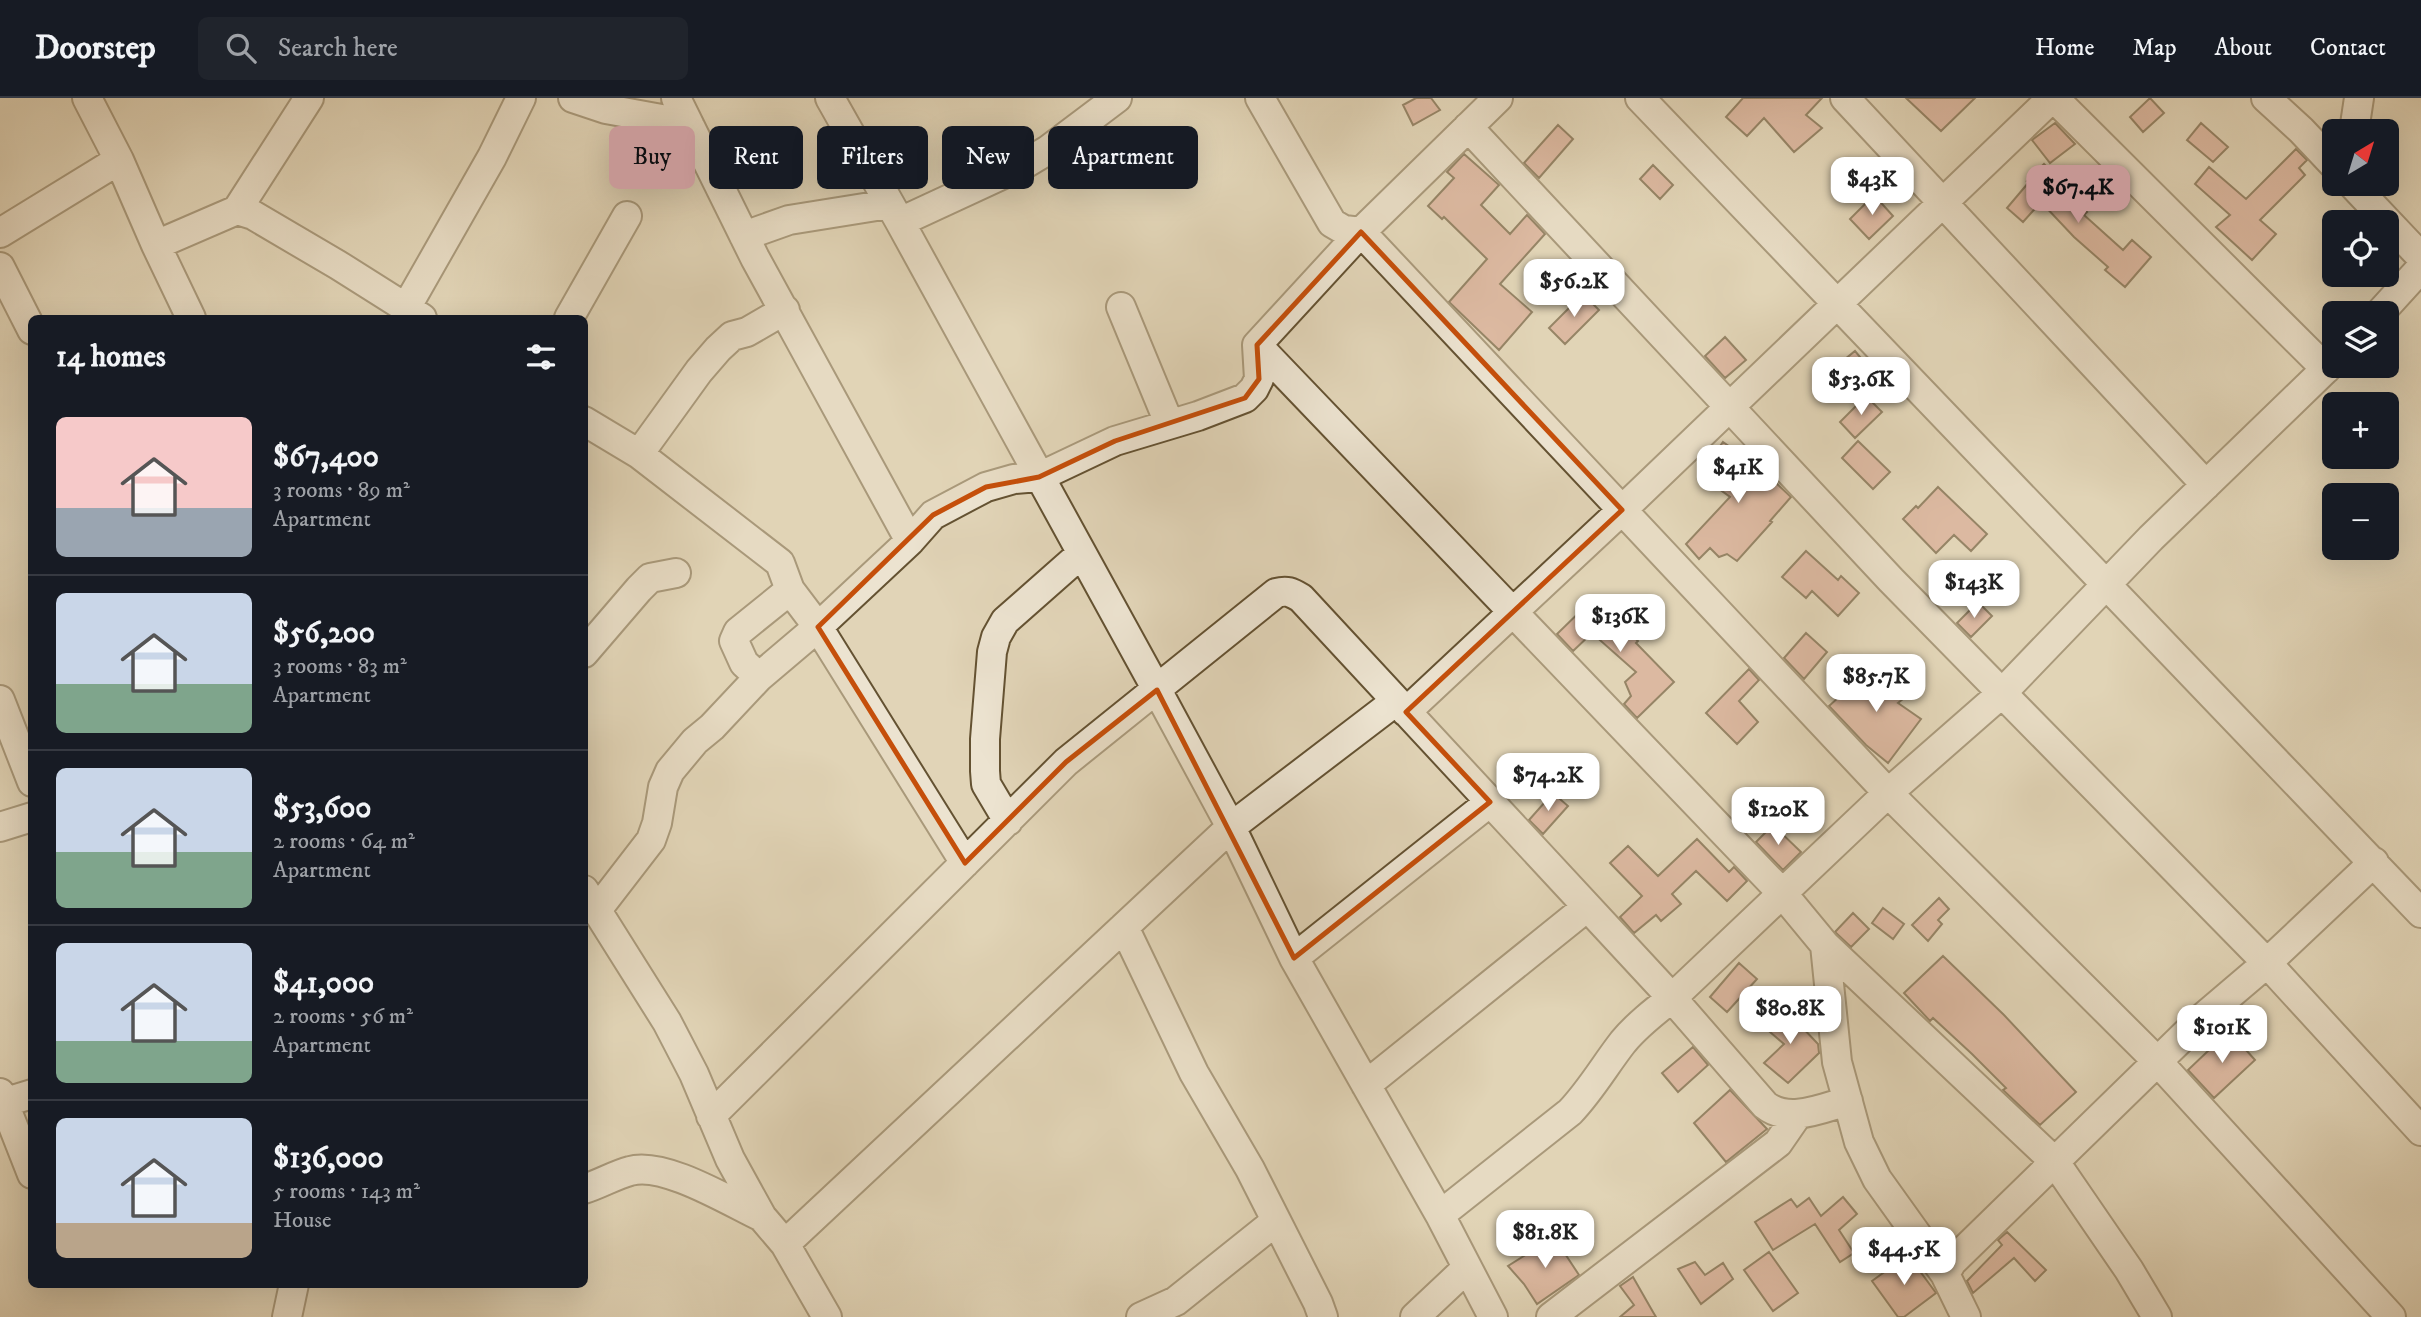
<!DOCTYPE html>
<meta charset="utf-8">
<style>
body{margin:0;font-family:"IM FELL DW Pica",serif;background:#20242c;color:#f1f3f6;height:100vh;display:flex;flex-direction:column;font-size:26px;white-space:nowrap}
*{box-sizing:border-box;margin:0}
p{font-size:23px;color:#9ea1a6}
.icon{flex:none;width:38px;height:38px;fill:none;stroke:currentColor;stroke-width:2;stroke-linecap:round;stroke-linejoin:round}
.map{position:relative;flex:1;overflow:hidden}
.sheet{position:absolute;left:28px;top:217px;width:560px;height:973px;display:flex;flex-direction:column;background:#171b24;border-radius:10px;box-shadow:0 7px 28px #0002}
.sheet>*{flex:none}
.hud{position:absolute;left:609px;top:28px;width:665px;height:63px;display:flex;gap:14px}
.needle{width:46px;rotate:38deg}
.fabs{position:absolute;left:2322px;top:21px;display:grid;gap:14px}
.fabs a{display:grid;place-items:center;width:77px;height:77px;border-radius:10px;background:#171b24;box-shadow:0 7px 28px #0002;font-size:35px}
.price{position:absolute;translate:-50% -60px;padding:0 16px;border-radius:14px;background:#fff;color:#222;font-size:23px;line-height:46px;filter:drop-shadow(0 2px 4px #0008)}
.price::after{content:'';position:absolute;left:50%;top:42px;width:21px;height:16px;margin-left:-10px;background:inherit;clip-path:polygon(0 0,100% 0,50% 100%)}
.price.active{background:#c59692;color:#111}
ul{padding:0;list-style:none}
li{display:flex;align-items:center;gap:21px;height:175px;padding:0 28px}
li+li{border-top:2px solid #363941}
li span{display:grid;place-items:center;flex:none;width:196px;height:140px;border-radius:10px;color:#555}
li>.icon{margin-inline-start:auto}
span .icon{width:84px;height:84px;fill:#fffc;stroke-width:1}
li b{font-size:30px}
h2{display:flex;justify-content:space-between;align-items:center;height:84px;padding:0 28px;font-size:30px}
.pill{padding:0 24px;border-radius:10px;background:#171b24;box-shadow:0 7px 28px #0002;font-size:24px;line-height:63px}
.pill.active{background:#c59692;color:#111}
header{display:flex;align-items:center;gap:42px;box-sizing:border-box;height:98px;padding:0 35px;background:#171b24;border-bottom:2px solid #363941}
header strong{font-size:33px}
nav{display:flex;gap:38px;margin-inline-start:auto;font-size:24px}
.search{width:490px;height:63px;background:#20242c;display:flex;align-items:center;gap:18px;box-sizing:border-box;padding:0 24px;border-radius:10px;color:#9ea1a6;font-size:26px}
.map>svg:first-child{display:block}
</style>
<header>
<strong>Doorstep</strong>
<div class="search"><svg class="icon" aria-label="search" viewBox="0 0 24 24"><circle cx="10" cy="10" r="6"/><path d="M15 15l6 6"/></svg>Search here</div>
<nav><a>Home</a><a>Map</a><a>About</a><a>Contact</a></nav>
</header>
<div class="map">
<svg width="2421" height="1219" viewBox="0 0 2421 1219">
<rect width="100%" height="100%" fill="#e1d4b7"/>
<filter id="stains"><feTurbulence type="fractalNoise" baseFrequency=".00286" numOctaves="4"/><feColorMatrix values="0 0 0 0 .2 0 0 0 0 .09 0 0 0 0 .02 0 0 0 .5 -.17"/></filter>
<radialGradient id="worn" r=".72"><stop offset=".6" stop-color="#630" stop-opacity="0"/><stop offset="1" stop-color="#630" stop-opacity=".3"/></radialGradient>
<!-- building -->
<path fill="#d49a87" stroke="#3b2606" stroke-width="2" d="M1416,0H1431L1440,12L1413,27L1403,7Z
M1743,0H1822L1806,17L1822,30L1794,54L1764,20L1747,38L1726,19Z
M1906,0H1975L1941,33Z
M2150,0L2164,15L2143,34L2130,19Z
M2055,25L2075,46L2050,65L2032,42Z
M2201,25L2228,49L2213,64L2187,42Z
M1558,27L1573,41L1539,80L1524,65Z
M2296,51L2307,62L2299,70L2305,77L2260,122L2276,136L2252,162L2216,129L2230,117L2195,86L2209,69L2246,101Z
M1464,56L1499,87L1481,107L1510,136L1527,117L1545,136L1500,186L1532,214L1499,252L1449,204L1487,161L1444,119L1442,121L1428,108L1454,80L1447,74Z
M2044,66L2058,80L2055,83L2087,114L2084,117L2123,152L2132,142L2151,159L2125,189L2105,172L2108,169L2074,139L2041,104L2023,124L2007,110L2029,84L2027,83Z
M1653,67L1673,87L1660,101L1640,81Z
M1874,97L1893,118L1869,141L1850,121Z
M1583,196L1599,212L1565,246L1549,230Z
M1725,239L1746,262L1725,280L1705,258Z
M1855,253L1870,271L1848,289L1833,271Z
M1866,298L1882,314L1855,340L1840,324Z
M1858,343L1890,374L1873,391L1842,360Z
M1723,344L1760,370L1791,399L1770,423L1772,424L1737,463L1727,456L1719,459L1710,450L1699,461L1686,446L1730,399L1700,377Z
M1938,389L1987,436L1971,453L1954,437L1936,455L1903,421L1916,408L1918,410Z
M1806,453L1838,482L1841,478L1859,495L1838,518L1812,493L1806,500L1782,479Z
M1593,501L1638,543L1636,545L1674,584L1637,620L1624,606L1631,598L1625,584L1636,574L1592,535L1573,553L1557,536Z
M1978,504L1992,518L1971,539L1957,525Z
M1806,535L1827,554L1804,581L1784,560Z
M1873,568L1903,601L1898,605L1921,621L1888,665L1866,647L1829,608Z
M1749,571L1759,582L1739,603L1758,624L1737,646L1706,615Z
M1553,695L1568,708L1543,736L1529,722Z
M1773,727L1801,754L1783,772L1756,744Z
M1697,741L1729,774L1734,769L1747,783L1727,803L1696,773L1672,796L1681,806L1661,823L1656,817L1634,835L1620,819L1642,798L1610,765L1628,748L1658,778Z
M1939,800L1949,811L1938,822L1942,826L1928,843L1912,827Z
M1883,810L1904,826L1893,841L1872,825Z
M1853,815L1869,831L1851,849L1835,834Z
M1943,858L2004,917L2076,994L2040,1027L2003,992L2006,990L1972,956L1933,920L1930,923L1904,895Z
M1739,865L1757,881L1727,914L1710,899Z
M1782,908L1818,946L1819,955L1788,985L1764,965L1784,946L1763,928Z
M2229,933L2255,962L2214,1000L2188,972Z
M1693,949L1708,967L1678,994L1662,975Z
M1730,992L1767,1031L1726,1064L1694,1025Z
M1843,1099L1857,1116L1839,1132L1854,1155L1840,1164L1815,1126L1773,1152L1755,1124L1791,1101L1797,1109L1809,1100L1821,1118Z
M2007,1134L2046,1172L2035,1183L2014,1160L1973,1195L1967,1183L2002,1147L1998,1142Z
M1554,1139L1579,1177L1537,1206L1524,1186L1508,1168Z
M1769,1154L1798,1195L1773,1213L1744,1172Z
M1908,1157L1936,1195L1904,1219H1898L1872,1183Z
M1695,1164L1705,1177L1723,1165L1733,1181L1701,1206L1678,1171Z
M1633,1179L1653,1214L1656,1219H1620L1634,1207L1620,1188Z"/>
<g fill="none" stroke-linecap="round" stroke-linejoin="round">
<!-- minor casing -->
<g stroke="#645232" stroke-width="32">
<path id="minor" d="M87,0L119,62
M573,0L606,11L689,26
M676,0L755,160L910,443
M830,0L900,124L1157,592L1231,729L1294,860L1440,1117L1493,1219
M1260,0L1332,125L1344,132L1361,134L1888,695L2158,964L2391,1219
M1640,0L2421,815
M1845,0L2206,387
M2054,0L2326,271
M2266,0L2301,32L2334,67
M1468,29L1891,482L2267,865L2421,1033
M2354,33L2359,0
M2352,86L2421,159
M237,112L309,0
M900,124L1023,67L1048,52L1117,0
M0,135L119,62L156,147L237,112L253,117L338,167L422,220
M744,138L789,122L889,106
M156,147L191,220
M0,169L32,232
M1121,209L1169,325
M406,210L492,59L521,0
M2380,215L2421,170
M569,220L627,118
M1257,247L1782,795L1825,847L1837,964L1859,1044L1877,1081L1945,1176
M584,323L639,356L780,465L790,492L738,534L734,543L744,565L759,579
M639,356L699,273L718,251L732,238L747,234L785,212
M790,492L818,529L965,765
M584,555L639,491L650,480L676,475
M0,602L32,684
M1406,614L1622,412L2052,0
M1008,723L986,686L985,673V641L992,554L996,539L1005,523L1081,456
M0,729L32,719
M584,792L667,924L694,976L730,1061L762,1119L785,1146L827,1219
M597,812L651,742L657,725L663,689L670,673L695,643L712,629L759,579L818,529L910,443L933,417L986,389L1014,381L1039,379L1115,343L1198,318L1245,300L1254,291L1259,281L1257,247L1361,134L1498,0
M1124,829L1194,975L1250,1071L1318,1205L1323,1219
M1825,847L2055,1064L2129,1172L2157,1219
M1294,860L1490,704
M1366,987L1587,809
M0,995L32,1076
M0,1006L32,996
M711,1018L1066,664L1276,495C1287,492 1291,494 1301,500L1672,900L1765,1007C1789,1026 1822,1010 1848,1003
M584,1091C600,1086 615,1077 630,1073C664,1063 730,1104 762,1119
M1440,1117L1570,1014C1591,992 1605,967 1623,944C1637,927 1655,913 1672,900L1888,695L2001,596L2151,440L2334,263
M785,1146L1231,729L1396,603
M287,1219L294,1186
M1141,1219L1176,1203L1276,1123
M1415,1219L1467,1170
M1551,1219L1778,1045L1798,1016
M1966,1219L1945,1176L1952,1164L2200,922L2267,865L2374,764"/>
</g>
<!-- minor -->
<use href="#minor" stroke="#ece3d0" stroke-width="28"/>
</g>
<!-- marked area -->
<path d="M0 0H2421V1219H0ZM1361,134L1622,412L1406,614L1490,704L1294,860L1157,592L1066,664L965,765L818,529L933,417L986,389L1039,379L1115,343L1245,300L1259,281L1257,247Z" fill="#e1d4b7" fill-opacity=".55" fill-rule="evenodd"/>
<path fill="none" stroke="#c54f0b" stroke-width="5" stroke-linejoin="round" d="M1361,134L1622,412L1406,614L1490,704L1294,860L1157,592L1066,664L965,765L818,529L933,417L986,389L1039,379L1115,343L1245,300L1259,281L1257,247Z"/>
<rect width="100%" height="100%" filter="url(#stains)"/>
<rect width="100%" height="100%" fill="url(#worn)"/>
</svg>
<div class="fabs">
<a><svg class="needle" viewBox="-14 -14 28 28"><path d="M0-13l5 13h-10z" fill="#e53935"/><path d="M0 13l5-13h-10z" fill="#9ea1a6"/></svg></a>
<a><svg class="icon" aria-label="locate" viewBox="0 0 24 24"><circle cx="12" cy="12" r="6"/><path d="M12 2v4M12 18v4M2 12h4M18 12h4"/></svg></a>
<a><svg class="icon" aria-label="layers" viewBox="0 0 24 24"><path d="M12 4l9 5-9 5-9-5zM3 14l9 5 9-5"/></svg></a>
<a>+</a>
<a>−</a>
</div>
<b class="price" style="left:1872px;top:119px">$43K</b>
<b class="price active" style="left:2078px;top:127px">$67.4K</b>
<b class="price" style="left:1574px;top:221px">$56.2K</b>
<b class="price" style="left:1861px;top:319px">$53.6K</b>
<b class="price" style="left:1738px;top:407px">$41K</b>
<b class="price" style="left:1974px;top:522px">$143K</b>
<b class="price" style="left:1620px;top:556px">$136K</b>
<b class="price" style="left:1876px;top:616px">$85.7K</b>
<b class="price" style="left:1548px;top:715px">$74.2K</b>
<b class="price" style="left:1778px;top:749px">$120K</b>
<b class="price" style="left:1790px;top:948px">$80.8K</b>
<b class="price" style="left:2222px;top:967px">$101K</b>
<b class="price" style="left:1545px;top:1172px">$81.8K</b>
<b class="price" style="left:1904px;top:1189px">$44.5K</b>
<div class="hud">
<a class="pill active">Buy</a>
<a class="pill">Rent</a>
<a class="pill">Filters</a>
<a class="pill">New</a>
<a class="pill">Apartment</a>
</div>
<section class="sheet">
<h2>14 homes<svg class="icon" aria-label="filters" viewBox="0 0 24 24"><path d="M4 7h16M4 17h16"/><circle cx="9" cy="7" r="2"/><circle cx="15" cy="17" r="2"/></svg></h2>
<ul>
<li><span style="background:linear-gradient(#f6c9c9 65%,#9aa5b1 0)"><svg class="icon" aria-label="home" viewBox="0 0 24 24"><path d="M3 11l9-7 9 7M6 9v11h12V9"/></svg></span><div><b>$67,400</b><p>3 rooms · 89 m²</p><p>Apartment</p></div></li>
<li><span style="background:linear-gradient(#c9d6e8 65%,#7fa58c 0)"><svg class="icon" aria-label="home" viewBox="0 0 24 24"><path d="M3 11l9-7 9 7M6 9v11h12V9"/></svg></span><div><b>$56,200</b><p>3 rooms · 83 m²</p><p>Apartment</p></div></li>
<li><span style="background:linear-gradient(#c9d6e8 60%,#7fa58c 0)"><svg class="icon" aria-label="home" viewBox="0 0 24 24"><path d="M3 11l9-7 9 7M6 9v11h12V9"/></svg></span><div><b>$53,600</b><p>2 rooms · 64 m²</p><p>Apartment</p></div></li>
<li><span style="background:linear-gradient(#c9d6e8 70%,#7fa58c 0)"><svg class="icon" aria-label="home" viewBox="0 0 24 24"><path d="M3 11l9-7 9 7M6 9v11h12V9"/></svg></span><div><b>$41,000</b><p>2 rooms · 56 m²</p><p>Apartment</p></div></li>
<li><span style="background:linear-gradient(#c9d6e8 75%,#b9a48a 0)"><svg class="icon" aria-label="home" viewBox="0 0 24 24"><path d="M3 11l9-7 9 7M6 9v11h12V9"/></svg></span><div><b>$136,000</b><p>5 rooms · 143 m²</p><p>House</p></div></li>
</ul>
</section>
</div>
